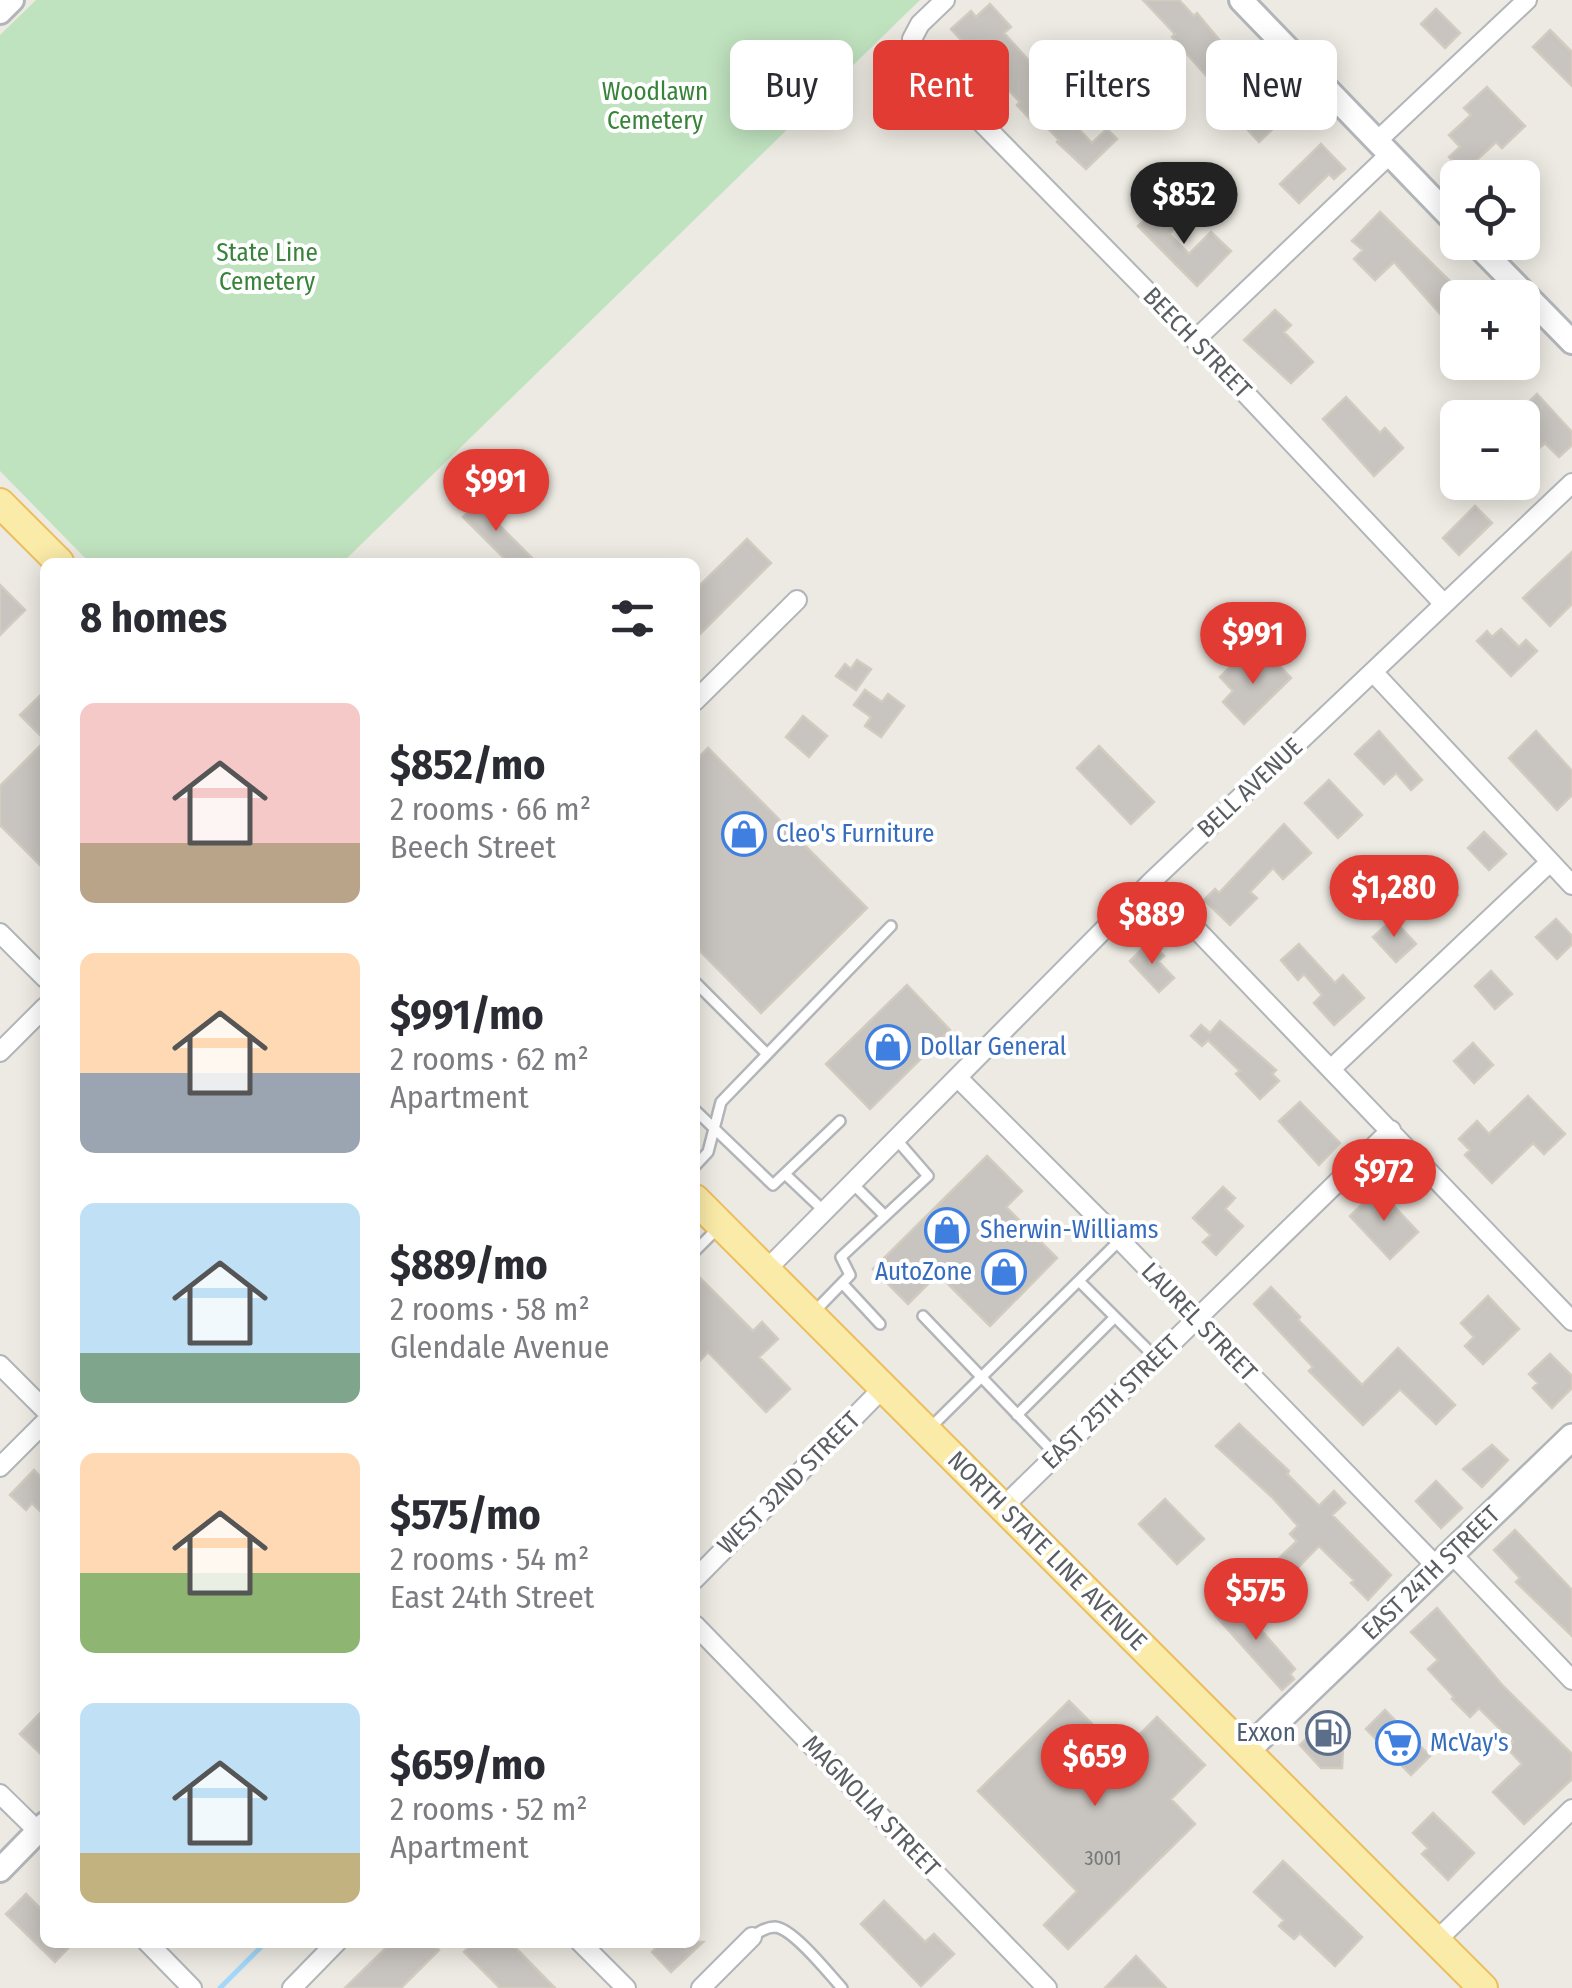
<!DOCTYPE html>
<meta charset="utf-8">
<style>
body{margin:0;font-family:"Fira Sans Condensed",sans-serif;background:#f7f7f7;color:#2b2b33;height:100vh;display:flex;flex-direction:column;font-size:38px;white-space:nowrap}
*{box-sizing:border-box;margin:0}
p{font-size:32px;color:#7c7c81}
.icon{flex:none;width:55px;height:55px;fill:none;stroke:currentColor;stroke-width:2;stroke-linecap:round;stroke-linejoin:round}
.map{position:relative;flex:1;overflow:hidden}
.details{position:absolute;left:40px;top:558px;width:660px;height:1390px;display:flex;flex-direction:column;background:#fff;border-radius:15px;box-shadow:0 5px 25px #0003}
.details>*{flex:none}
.hud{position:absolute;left:730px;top:40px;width:690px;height:90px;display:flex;gap:20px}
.buttons{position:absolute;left:1440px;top:160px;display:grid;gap:20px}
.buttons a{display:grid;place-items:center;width:100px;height:100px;border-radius:15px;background:#fff;box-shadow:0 5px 25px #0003;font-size:50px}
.price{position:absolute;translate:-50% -85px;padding:0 22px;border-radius:35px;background:#e13b33;color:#fff;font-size:32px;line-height:65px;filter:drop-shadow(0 2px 5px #0008)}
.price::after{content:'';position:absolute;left:50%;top:60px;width:30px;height:22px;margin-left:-15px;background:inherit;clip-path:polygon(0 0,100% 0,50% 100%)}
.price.current{background:#222;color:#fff}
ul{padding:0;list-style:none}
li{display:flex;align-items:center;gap:30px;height:250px;padding:0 40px}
li span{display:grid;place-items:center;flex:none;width:280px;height:200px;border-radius:15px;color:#555}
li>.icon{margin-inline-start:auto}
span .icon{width:120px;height:120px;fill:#fffc;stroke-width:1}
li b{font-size:42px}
h2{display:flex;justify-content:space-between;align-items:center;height:120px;padding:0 40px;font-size:42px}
.pill{padding:0 35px;border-radius:15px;background:#fff;box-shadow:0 5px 25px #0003;font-size:35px;line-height:90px}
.pill.current{background:#e13b33;color:#fff}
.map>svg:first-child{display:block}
</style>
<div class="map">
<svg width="1572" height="1988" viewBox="0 0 1572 1988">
<rect width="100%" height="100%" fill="#eceae2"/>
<!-- green -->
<path fill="#c0e3bf" d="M36,0H920L343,562H89L0,471V35Z"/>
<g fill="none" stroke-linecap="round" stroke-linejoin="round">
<!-- stream -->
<path stroke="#a3d8fb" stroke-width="5" d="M220,1988L266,1942"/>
</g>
<!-- building -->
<path fill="#c8c4bf" stroke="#d1cbc0" stroke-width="2.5" d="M1143,0H1179L1194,16L1197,13L1232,55L1229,59L1286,116L1259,142L1230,111L1224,116L1208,99L1218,89L1172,37L1175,34Z
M990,4L1011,27L1004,33L1051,85L1047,88L1061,103L1057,106L1092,143L1107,129L1117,139L1086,169L1057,142L1059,140L1034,114L1029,118L1017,105L1020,102L951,29L971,11L976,17Z
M1436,9L1460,33L1445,48L1421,24Z
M1550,30L1572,52V86L1533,47Z
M1487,87L1525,126L1502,148L1496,142L1464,172L1449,157L1460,147L1449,135L1471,115L1464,108Z
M1321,144L1345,169L1334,179L1329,174L1299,203L1280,184Z
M1160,205L1178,225L1169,234L1189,254L1211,232L1231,251L1197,286L1138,226Z
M1380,212L1467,298H1458V334L1394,262L1375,280L1354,259L1363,250L1352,241Z
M1275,310L1291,325L1284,332L1313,362L1291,383L1244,340Z
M1537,394L1572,432V445L1559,457L1545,443L1537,450L1527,439L1534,432L1516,414Z
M1346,397L1380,433L1385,428L1403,448L1374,476L1323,419Z
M482,499L494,512L490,516L536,562H508L463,517Z
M1475,506L1492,523L1459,555L1443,538Z
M747,539L771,563L695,639V590Z
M1572,552V604L1550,626L1523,598Z
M0,585L25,610L0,635Z
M1501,629L1519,647L1526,640L1537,651L1511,676L1477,641L1487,631L1492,637Z
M1270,656L1291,678L1244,724L1223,702L1233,691L1220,677L1239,658L1253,672Z
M857,660L871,669L856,690L836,676L845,664L851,669Z
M865,690L882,702L888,694L904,706L881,737L865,726L871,717L854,705Z
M45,691V740L20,715Z
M803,716L827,736L809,757L786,737Z
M1379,731L1422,780L1411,790L1396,773L1384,784L1355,754Z
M1536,731L1572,771V795L1557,810L1509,758Z
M45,741V870L0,825V786Z
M1099,746L1154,802L1131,824L1077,768Z
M708,748L867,908L761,1013L695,946V761Z
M1329,780L1362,815L1338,838L1305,803Z
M1284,824L1311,853L1283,879L1273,868L1250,892L1257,898L1230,925L1204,900L1215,889L1219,893Z
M1484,832L1506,854L1489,870L1468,848Z
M1431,869L1458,895L1440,915L1412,888Z
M1393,919L1416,944L1396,962L1373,937Z
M1556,919L1572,936V944L1557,959L1536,937Z
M1150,941L1164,956L1158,961L1174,978L1159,992L1130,961Z
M1299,944L1335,983L1343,975L1364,998L1334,1025L1314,1003L1322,995L1304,974L1298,980L1281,960Z
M1491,971L1512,994L1495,1009L1475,986Z
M907,985L950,1030L870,1109L826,1064Z
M1220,1021L1276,1070L1272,1074L1279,1081L1260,1099L1236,1074L1240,1071L1208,1040L1202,1046L1191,1036L1201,1025L1210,1033Z
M1473,1043L1493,1065L1474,1083L1454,1061Z
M1528,1096L1565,1134L1544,1154L1533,1143L1492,1183L1465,1155L1470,1150L1459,1139L1477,1121L1489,1134Z
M1300,1102L1340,1143L1319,1165L1279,1121Z
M987,1156L1022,1191L1006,1207L1057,1258L990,1326L938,1274L908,1304L873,1269Z
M1223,1187L1235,1198L1225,1209L1243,1226L1216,1255L1203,1242L1211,1235L1193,1218Z
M1378,1189L1418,1232L1390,1259L1350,1216Z
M695,1273L753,1331L762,1322L778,1339L759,1357L790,1389L766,1412L708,1352L695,1366Z
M1271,1287L1300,1317L1298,1320L1362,1385L1398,1348L1455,1405L1436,1424L1400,1389L1363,1425L1309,1371L1313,1367L1254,1304Z
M1488,1296L1519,1329L1483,1364L1465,1346L1474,1337L1461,1323Z
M1550,1354L1572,1376V1388L1552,1408L1533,1388L1538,1383L1529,1374Z
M1239,1424L1289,1471L1287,1474L1319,1506L1334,1491L1345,1503L1332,1515L1391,1575L1368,1600L1351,1583L1354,1580L1319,1546L1282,1584L1268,1569L1297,1541L1290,1534L1298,1526L1272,1497L1216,1446Z
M1492,1445L1508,1460L1482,1487L1463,1469Z
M34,1470L45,1481V1516L32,1503L26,1510L10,1495Z
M1436,1481L1462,1508L1441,1528L1416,1501Z
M1165,1499L1204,1539L1177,1564L1139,1524Z
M1515,1530L1572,1590V1636L1516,1582L1520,1578L1494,1550Z
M1233,1598L1295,1669L1290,1674L1294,1679L1282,1690L1215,1615Z
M1437,1608L1503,1686L1572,1754V1779L1524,1824L1493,1792L1522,1764L1507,1748L1513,1742L1479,1708L1470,1717L1452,1699L1454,1697L1428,1669L1438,1660L1411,1632Z
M1069,1701L1121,1753L1157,1717L1205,1765L1171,1799L1195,1824L1068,1949L1044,1925L1077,1891L978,1791Z
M45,1708V1758L20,1734Z
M1385,1710L1430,1756L1411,1775L1366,1729Z
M1325,1720L1344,1722L1342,1768H1321L1300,1745Z
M1433,1813L1474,1853L1448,1880L1422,1854L1428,1848L1413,1833Z
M1283,1861L1362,1937L1335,1966L1300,1933L1294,1939L1279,1926L1284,1920L1254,1892Z
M26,1894L45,1913V1942H74L55,1962L6,1914Z
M884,1901L925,1942L934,1934L954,1954L921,1986L861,1924Z
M392,1942H431L439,1950L401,1988H345Z
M473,1942H510L555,1988H500L464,1952Z
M662,1942H703L671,1972L652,1952Z
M1136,1956L1166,1988H1105Z"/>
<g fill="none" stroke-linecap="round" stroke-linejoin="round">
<!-- service casing -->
<g stroke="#b2b5b9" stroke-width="14">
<path id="service" d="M695,982L767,1054
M695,1110L773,1185L840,1121
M695,1166L708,1152L721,1102L891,926
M785,1174L824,1211
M852,1183L885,1216
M695,1251L718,1228
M1079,1281L1156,1358
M842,1283L880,1324
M813,1313L850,1275L841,1257L928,1176L896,1139
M923,1316L1056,1455
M1017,1415L1115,1317
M930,1428L1120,1240
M752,1937C759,1932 766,1927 775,1927C793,1928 829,1974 842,1988"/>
</g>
<!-- minor casing -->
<g stroke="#b2b5b9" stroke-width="22">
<path id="minor" d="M945,0L920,24L912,39L922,62L1195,340L1444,604
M1376,142L1527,0
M1195,340L1389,155
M1373,672L1572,885
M695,701L797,600
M1151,882L1572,1321
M0,933L45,978
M0,1052L45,1007
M1332,1068L1550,862
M958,1078L1120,1240L1437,1567
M766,1270L1151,882L1572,483
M0,1365L45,1410
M0,1467L45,1422
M1003,1507L1391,1130
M1451,1553L1572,1680
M695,1579L883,1388
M695,1625L1047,1988
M0,1794L45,1838
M1436,1941L1572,1809
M147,1942L192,1988
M580,1942L626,1988
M292,1988L337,1942
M701,1988L752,1937"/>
</g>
<!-- tertiary casing -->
<g stroke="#b2b5b9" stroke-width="28">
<path id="tertiary" d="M1241,0L1458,225
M0,12L12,0
M1474,242L1572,342
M0,1870L45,1824"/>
</g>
<!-- secondary casing -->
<g stroke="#b1b5b9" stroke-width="30">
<path id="secondary" d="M1246,1751L1572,1437"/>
</g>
<!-- primary casing -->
<g stroke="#ebbe5d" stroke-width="32">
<path id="primary" d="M0,503L59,562
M695,1199L1483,1988"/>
</g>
<!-- service -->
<use href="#service" stroke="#fff" stroke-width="9"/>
<!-- minor -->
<use href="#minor" stroke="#fff" stroke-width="18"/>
<!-- tertiary -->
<use href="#tertiary" stroke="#fff" stroke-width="22"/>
<!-- secondary -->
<use href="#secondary" stroke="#fff" stroke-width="25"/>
<!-- primary -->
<use href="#primary" stroke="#fbeba8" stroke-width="28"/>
</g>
<!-- icons -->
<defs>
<g id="shop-ring" transform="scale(2.25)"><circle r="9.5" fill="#fff" stroke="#3f7fe0" stroke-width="1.5"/><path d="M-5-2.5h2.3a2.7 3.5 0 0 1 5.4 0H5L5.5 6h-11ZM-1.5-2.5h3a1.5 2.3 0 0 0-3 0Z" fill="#3f7fe0"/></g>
<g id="fuel-ring" transform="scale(2.25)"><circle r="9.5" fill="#fff" stroke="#5c6f8a" stroke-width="1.5"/><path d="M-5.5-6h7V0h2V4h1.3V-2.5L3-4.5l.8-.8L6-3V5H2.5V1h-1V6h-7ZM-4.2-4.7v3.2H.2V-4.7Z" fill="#5c6f8a"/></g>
<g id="supermarket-ring" transform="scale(2.25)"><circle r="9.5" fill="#fff" stroke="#3f7fe0" stroke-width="1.5"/><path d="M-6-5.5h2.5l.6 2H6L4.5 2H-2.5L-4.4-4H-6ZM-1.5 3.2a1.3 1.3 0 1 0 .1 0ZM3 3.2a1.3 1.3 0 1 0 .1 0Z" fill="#3f7fe0"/></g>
</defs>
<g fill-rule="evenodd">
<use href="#shop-ring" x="744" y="834"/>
<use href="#shop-ring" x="888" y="1047"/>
<use href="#shop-ring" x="947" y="1230"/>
<use href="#shop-ring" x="1004" y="1272"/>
<use href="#fuel-ring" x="1328" y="1733"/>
<use href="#supermarket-ring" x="1398" y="1743"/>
</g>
<g text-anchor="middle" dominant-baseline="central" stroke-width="8" stroke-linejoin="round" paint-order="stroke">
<!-- number labels -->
<g font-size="20" fill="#767879">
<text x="1103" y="1858">3001</text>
</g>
<!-- park labels -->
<g font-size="25" fill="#38833a" stroke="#fff">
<text x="655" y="92">Woodlawn<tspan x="655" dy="29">Cemetery</tspan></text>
<text x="267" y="253">State Line<tspan x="267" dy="29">Cemetery</tspan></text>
</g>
<!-- street labels -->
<g font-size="25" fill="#5a5e62" stroke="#fff">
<text transform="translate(1197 343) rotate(46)">BEECH STREET</text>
<text transform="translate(1250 788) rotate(-43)">BELL AVENUE</text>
<text transform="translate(1199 1322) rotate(46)">LAUREL STREET</text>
<text transform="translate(1111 1402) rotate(-44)">EAST 25TH STREET</text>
<text transform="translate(789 1483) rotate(-45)">WEST 32ND STREET</text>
<text transform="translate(1047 1551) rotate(45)">NORTH STATE LINE AVENUE</text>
<text transform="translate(1431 1573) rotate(-44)">EAST 24TH STREET</text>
<text transform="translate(871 1806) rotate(46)">MAGNOLIA STREET</text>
</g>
<!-- shop labels -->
<g font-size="25" fill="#366cbe" stroke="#fff" text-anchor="start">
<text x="776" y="834">Cleo's Furniture</text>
<text x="920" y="1047">Dollar General</text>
<text x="980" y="1230">Sherwin-Williams</text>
<text x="972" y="1272" text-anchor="end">AutoZone</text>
<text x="1430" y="1743">McVay's</text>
</g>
<!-- service labels -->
<g font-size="25" fill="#4e5e75" stroke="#fff" text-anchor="end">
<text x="1296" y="1733">Exxon</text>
</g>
</g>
</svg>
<div class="buttons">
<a><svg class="icon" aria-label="locate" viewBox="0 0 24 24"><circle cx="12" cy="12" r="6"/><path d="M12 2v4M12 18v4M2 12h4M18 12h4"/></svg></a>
<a>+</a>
<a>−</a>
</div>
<b class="price current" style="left:1184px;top:247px">$852</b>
<b class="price" style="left:496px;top:534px">$991</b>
<b class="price" style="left:1253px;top:687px">$991</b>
<b class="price" style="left:1394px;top:940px">$1,280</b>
<b class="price" style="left:1152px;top:967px">$889</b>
<b class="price" style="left:1384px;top:1224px">$972</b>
<b class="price" style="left:1256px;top:1643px">$575</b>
<b class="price" style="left:1095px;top:1809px">$659</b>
<div class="hud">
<a class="pill">Buy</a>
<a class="pill current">Rent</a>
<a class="pill">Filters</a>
<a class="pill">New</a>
</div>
<section class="details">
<h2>8 homes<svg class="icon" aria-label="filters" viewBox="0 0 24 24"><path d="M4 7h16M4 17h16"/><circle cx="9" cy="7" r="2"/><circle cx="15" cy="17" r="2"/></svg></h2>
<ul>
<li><span style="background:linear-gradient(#f6c9c9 70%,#b9a48a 0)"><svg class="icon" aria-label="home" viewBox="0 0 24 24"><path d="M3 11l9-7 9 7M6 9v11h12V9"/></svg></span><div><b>$852/mo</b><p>2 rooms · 66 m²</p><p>Beech Street</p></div></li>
<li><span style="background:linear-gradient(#ffd9b3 60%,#9aa5b1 0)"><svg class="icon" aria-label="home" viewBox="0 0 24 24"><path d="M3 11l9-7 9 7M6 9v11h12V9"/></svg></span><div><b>$991/mo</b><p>2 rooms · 62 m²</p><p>Apartment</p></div></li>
<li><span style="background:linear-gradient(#bfe0f5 75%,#7fa58c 0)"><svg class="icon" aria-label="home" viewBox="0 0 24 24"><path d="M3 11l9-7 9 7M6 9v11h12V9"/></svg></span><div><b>$889/mo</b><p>2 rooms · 58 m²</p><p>Glendale Avenue</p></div></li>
<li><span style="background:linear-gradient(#ffd9b3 60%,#8fb573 0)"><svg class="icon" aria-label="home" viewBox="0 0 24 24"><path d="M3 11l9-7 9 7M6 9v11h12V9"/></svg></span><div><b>$575/mo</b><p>2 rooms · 54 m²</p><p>East 24th Street</p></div></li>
<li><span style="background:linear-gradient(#bfe0f5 75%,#c2b280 0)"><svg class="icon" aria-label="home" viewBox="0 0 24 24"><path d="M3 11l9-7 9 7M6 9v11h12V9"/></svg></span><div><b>$659/mo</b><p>2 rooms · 52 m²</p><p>Apartment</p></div></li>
</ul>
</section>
</div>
